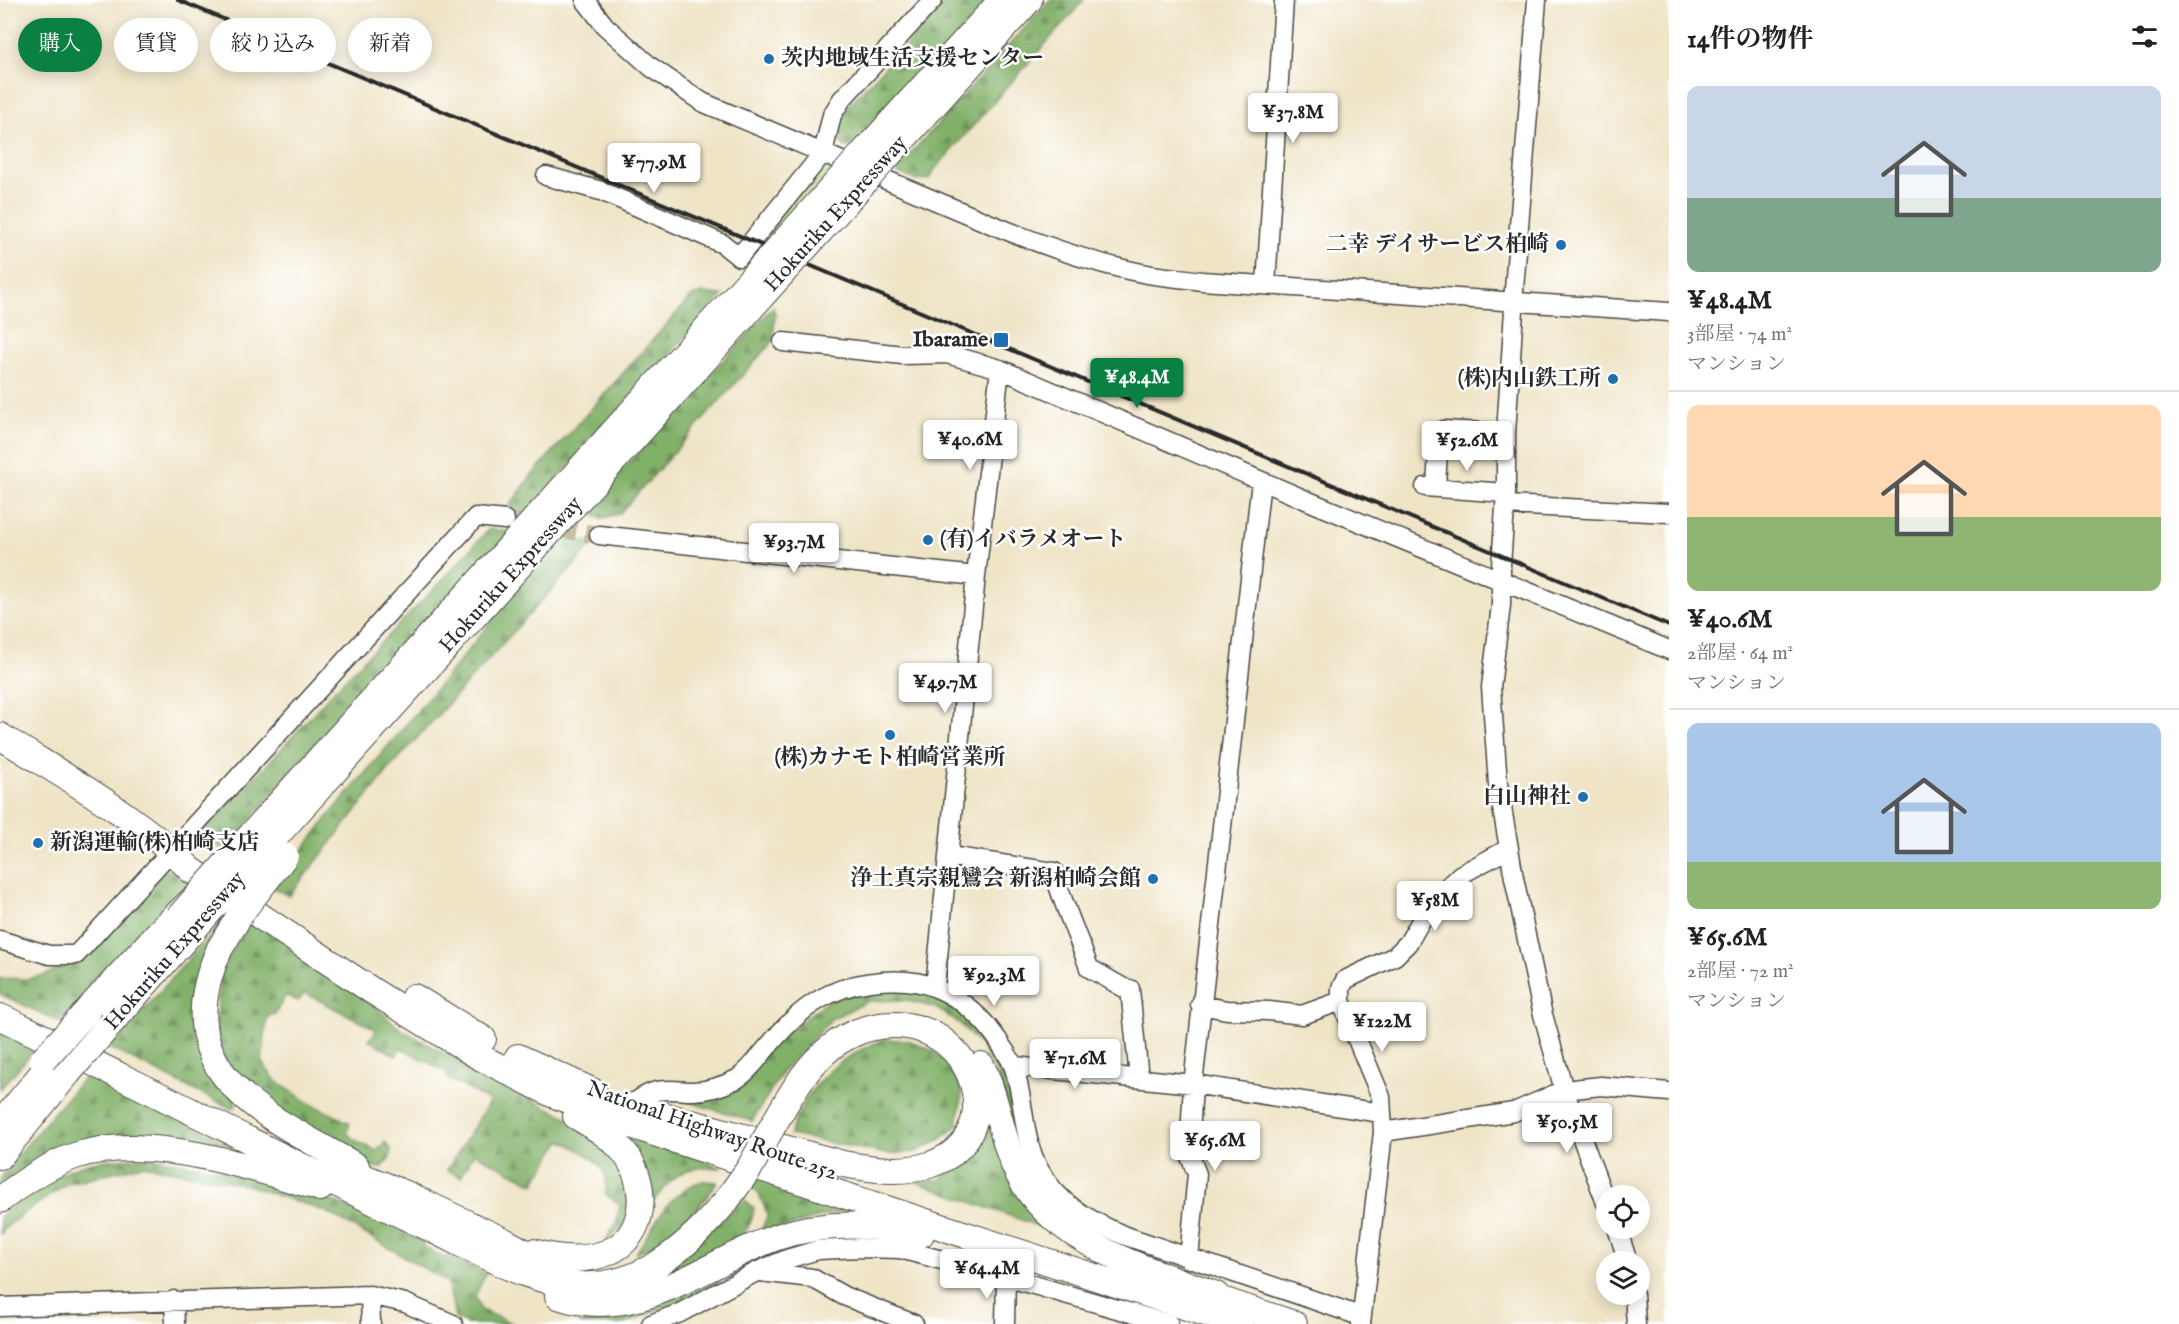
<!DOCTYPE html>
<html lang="ja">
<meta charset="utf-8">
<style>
body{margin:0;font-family:"IM FELL English","Noto Serif JP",serif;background:#f6f6f6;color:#222;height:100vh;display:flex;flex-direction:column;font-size:22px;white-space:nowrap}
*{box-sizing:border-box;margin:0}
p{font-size:20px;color:#767676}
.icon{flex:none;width:33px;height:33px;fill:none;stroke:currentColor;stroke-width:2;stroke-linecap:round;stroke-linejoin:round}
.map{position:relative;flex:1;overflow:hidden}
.details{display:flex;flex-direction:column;background:#fff;width:510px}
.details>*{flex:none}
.guide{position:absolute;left:18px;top:18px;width:570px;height:54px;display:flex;gap:12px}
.tools{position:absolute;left:1596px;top:1185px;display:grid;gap:12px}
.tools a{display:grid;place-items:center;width:54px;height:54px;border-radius:50%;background:#fff;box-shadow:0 3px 15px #0003;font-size:30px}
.price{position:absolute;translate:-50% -51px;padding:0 14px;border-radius:6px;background:#fff;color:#222;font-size:20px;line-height:39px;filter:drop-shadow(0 2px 3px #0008)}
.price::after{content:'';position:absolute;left:50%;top:36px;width:18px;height:14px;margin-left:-9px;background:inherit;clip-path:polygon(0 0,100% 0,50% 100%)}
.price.current{background:#0b8043;color:#fff}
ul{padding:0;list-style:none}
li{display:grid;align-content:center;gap:12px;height:318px;padding:0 18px}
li+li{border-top:2px solid #e0e0e0}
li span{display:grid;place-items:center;height:186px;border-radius:12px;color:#555}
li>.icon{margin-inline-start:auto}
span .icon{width:108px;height:108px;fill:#fffc;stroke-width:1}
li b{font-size:26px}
h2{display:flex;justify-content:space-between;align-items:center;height:72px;padding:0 18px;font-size:26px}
.pill{padding:0 21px;border-radius:27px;background:#fff;box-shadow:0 3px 15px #0003;font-size:21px;line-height:54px}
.pill.current{background:#0b8043;color:#fff}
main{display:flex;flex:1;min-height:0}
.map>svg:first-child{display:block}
</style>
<main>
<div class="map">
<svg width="1669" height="1324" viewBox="0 0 1669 1324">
<defs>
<pattern id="forest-firs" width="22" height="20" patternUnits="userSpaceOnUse" patternTransform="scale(1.5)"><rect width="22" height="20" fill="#81b068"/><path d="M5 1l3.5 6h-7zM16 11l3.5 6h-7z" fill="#6a8f56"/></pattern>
</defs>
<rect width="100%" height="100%" fill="#fff"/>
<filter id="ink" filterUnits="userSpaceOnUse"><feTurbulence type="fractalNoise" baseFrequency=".0167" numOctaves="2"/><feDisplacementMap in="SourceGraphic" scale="12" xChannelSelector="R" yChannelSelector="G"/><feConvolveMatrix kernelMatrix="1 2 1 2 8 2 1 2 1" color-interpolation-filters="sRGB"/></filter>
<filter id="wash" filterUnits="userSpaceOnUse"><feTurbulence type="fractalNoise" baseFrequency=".008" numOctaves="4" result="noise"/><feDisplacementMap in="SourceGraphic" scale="24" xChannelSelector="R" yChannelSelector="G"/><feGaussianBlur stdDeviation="1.35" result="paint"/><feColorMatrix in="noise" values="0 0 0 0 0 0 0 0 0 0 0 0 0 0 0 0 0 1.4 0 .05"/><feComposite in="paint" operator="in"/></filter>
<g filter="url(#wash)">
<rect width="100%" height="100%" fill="#efe4c6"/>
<!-- grass -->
<path fill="#a2cc78" stroke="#667c52" stroke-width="1.5" d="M825,164L832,172L777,236L763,228Z"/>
<!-- forest -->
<path fill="url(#forest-firs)" stroke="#566e4a" stroke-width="1.5" d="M946,0H989L858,146L845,147L837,139L839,124L846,108L924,26Z
M1050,0H1084L935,169L929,179L916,181L895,171Z
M703,293L723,295L522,518L514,516L509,506L532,475L692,296Z
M773,307L775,314L773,341L620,513L602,519L584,511Z
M489,529L512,532L374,676L223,851L202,831L265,767L338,686L440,583Z
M559,536L594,543L390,768L289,896L273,888L329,816L457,664Z
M167,870L191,882L99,978L60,1022L0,994V978L27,979L45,975L79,960Z
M252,915L369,1001L400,1029L502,1085L585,1126L605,1140L632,1181L625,1225L605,1242L616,1223L620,1205L605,1194C614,1164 582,1152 561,1140L534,1184L474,1153L461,1177L447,1170L490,1101L447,1078V1072L401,1048L396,1056L369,1040L377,1030L305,993L298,1001L286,995L275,1014L267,1017L262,1063L276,1081L309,1103L350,1123L347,1133L358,1142L377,1151L385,1142L391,1150L390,1158L382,1168H372L245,1091L215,1040L220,974Z
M227,916L203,979L235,1097L236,1106L232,1109L110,1048Z
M888,981L943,993L997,1047L1012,1081L1022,1148L995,1069L979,1044L959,1023L936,1008L906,1000L868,1001L831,1019L783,1071L752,1121L682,1100L710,1095L785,1033L832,998Z
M0,1028L37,1047L0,1089Z
M885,1039L910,1041L933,1051L955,1070L962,1094L957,1125L940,1140L916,1152L887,1154L790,1135C805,1085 838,1057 885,1039Z
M89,1072L262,1161L195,1140L135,1133L97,1138L57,1152L0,1192V1179L11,1163Z
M986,1102L1068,1237L913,1181L939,1180L956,1168L974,1145Z
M631,1130L722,1168C677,1165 676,1176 648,1207L623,1138Z
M150,1157L241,1174L327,1199L389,1224L421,1241L425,1248L444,1258L449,1255L486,1274L475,1296L481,1310L514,1324H467L455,1318L448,1282L327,1212L247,1185L143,1165L68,1183L12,1222L0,1234V1217C27,1192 58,1170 93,1162C111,1158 132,1159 150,1157Z
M759,1177L863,1211L831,1214L759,1235L768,1215L758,1192L751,1187Z
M703,1181L717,1182C697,1213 671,1240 636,1253C654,1227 669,1189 703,1181Z
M744,1200L754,1208C750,1251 694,1266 659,1274Z
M806,1236L863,1238L812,1242L755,1262L699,1293L624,1324H579L652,1303Z"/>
</g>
<g filter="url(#ink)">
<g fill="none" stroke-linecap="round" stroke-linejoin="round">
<!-- minor-tunnel -->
<path stroke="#c8bfa7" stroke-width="18" stroke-dasharray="18 9" stroke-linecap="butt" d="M505,520L599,535"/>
<!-- minor casing -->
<g stroke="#484742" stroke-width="21">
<path id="minor" d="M585,0L605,26L651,67L702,102L993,225C1042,245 1091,263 1142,273C1161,277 1182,278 1202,281L1669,312
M1537,0L1513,302L1514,310L1506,433V493L1501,566V605L1491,687L1498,784L1514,878L1542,1011L1564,1090L1606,1203
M546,176L601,191L723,244L739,257L823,153L832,115L842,99L933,0
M1266,285L1284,0
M783,342L903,355L947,354L1000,369L1306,500L1669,650
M1425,487L1506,493
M1436,487L1439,434L1444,430L1506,433
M1505,505L1669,513
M599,535L976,576
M949,856L1054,872C1063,905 1078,936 1089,968L1124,988L1130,989L1139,1078
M0,940L49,955H76L476,517L505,520
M935,987L976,576L1000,369
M1200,1005L1227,1010L1269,1011L1302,1015L1341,1001
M1014,1066L1193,1084L1381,1113
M629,1106C637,1101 644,1095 653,1092C666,1088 680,1091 693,1091C709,1091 723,1086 737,1079C751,1070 760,1055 771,1043C788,1023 806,1005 830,994C858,980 907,975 936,988C961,998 983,1018 998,1040C1003,1049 1011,1058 1014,1068C1025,1101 1022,1138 1039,1169C1057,1203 1088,1220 1123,1235L1360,1316
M1383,1132L1514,1112L1564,1090L1601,1086L1669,1092
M1617,1228L1628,1262
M1189,1259L1197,1174L1189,1154L1193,1084L1261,481
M760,1272L812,1278L844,1296L914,1324
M1634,1294L1636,1324
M370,1295L371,1324
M174,1300L175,1324
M0,1307L370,1295L405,1303L453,1324
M651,1324L680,1313L758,1271L787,1259L818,1250L859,1248L900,1249L1006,1277L1169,1324
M1005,1324L1006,1277
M1361,1324L1383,1132L1381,1097L1341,1001V988L1345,980L1395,956L1408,943L1432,902L1460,875L1508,849"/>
</g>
<!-- highway casing -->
<g stroke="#484742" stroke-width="28">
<path id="highway" d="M865,151L1002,0
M885,159L1029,0
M0,736C63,776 139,817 191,870L374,992L478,1056L552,1094L628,1124L672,1139L1239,1324
M252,834L723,310
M268,845L743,317
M220,948C163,1074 264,1114 356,1166
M414,997L483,1039
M87,1011L160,931L192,900
M0,1017C41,1035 81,1057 122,1077C222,1126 322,1178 423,1225C475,1249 532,1288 592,1285C648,1283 692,1242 726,1201
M111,1023L194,929
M518,1057L594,1092
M981,1065C997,1097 1000,1132 1014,1165C1048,1244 1142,1266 1216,1295
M629,1106L843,1164C871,1169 900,1174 929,1165C1012,1138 976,1024 893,1025C867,1025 842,1036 823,1054C802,1073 789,1098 775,1122
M0,1125L50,1064
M0,1156L68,1073
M334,1165L406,1194L508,1243L553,1268
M0,1200C24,1181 49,1164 78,1155C147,1133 253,1167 320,1188
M533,1252C557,1259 582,1262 606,1253C648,1237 649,1183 624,1152C611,1136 593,1126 576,1116
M1198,1292L1294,1324
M558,1296C639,1324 705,1262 777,1237C825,1221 873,1223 921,1234"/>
</g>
<!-- minor -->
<use href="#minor" stroke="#fff" stroke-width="18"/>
<!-- highway -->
<use href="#highway" stroke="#fff" stroke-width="26"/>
<!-- rail -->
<path stroke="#2b2b2b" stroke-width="4" d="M178,0L1669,626"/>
<!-- highway-bridge casing -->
<g stroke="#484742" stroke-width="28" stroke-linecap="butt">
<path id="highway-bridge" d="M723,310L865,151
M743,317L885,159
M178,918L252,834
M194,929L268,845
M220,948L243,910L285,856
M43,1060L87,1011
M68,1073L111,1023
M726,1201L749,1169L775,1122"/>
</g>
<!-- highway-bridge -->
<use href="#highway-bridge" stroke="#fff" stroke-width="26"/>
</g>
</g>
<!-- markers -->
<g fill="#1f6fb2" stroke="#fff" stroke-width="2">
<circle cx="769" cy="59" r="6"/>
<circle cx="1561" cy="245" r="6"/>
<rect x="993" y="332" width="16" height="16" rx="3"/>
<circle cx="1613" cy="379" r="6"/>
<circle cx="928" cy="540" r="6"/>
<circle cx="890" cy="735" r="6"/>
<circle cx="1583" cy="797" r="6"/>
<circle cx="38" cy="843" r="6"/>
<circle cx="1153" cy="879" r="6"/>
</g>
<g text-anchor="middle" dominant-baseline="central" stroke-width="5" stroke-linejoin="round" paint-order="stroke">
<!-- poi labels -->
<g font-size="22" font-weight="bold" fill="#2b2b2b" stroke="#fff" text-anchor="end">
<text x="781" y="59" text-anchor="start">茨内地域生活支援センター</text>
<text x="1549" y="245">二幸 デイサービス柏崎</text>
<text x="988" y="340">Ibarame</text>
<text x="1601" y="379">(株)内山鉄工所</text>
<text x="940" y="540" text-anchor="start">(有)イバラメオート</text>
<text x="890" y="758" text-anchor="middle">(株)カナモト柏崎営業所</text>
<text x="1571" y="797">白山神社</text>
<text x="50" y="843" text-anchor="start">新潟運輸(株)柏崎支店</text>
<text x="1141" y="879">浄土真宗親鸞会 新潟柏崎会館</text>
</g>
<!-- street labels -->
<g font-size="22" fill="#2b2b2b" stroke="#fff">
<text transform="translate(836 214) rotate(-48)">Hokuriku Expressway</text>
<text transform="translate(511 575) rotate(-48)">Hokuriku Expressway</text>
<text transform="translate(175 951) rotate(-49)">Hokuriku Expressway</text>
<text transform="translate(712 1131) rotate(19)">National Highway Route 252</text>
</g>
</g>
</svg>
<div class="tools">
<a><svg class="icon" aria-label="locate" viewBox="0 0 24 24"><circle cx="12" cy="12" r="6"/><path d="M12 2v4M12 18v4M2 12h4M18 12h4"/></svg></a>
<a><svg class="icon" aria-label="layers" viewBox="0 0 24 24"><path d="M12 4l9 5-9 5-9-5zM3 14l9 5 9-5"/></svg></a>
</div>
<b class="price" style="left:1293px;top:144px">¥37.8M</b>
<b class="price" style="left:654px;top:194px">¥77.9M</b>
<b class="price current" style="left:1137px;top:409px">¥48.4M</b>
<b class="price" style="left:970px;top:471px">¥40.6M</b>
<b class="price" style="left:1467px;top:472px">¥52.6M</b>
<b class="price" style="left:794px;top:574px">¥93.7M</b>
<b class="price" style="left:945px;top:714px">¥49.7M</b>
<b class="price" style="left:1435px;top:932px">¥58M</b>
<b class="price" style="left:994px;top:1007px">¥92.3M</b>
<b class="price" style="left:1382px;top:1053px">¥122M</b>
<b class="price" style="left:1075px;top:1090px">¥71.6M</b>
<b class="price" style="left:1567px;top:1154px">¥50.5M</b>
<b class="price" style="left:1215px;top:1172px">¥65.6M</b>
<b class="price" style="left:987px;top:1300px">¥64.4M</b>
<div class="guide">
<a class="pill current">購入</a>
<a class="pill">賃貸</a>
<a class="pill">絞り込み</a>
<a class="pill">新着</a>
</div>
</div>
<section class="details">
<h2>14件の物件<svg class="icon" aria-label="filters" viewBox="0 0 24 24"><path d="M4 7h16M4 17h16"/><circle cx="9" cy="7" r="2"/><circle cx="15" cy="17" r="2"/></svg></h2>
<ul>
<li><span style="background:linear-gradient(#c9d6e8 60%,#7fa58c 0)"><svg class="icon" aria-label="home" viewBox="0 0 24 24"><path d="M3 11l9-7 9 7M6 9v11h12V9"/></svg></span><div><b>¥48.4M</b><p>3部屋 · 74 m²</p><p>マンション</p></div></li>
<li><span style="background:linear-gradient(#ffd9b3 60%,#8fb573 0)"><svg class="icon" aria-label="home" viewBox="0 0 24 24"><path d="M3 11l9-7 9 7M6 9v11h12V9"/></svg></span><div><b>¥40.6M</b><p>2部屋 · 64 m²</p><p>マンション</p></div></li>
<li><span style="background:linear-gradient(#a9c7e8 75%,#8fb573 0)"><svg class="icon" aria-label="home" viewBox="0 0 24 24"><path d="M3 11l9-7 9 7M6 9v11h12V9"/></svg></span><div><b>¥65.6M</b><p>2部屋 · 72 m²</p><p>マンション</p></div></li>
</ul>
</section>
</main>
